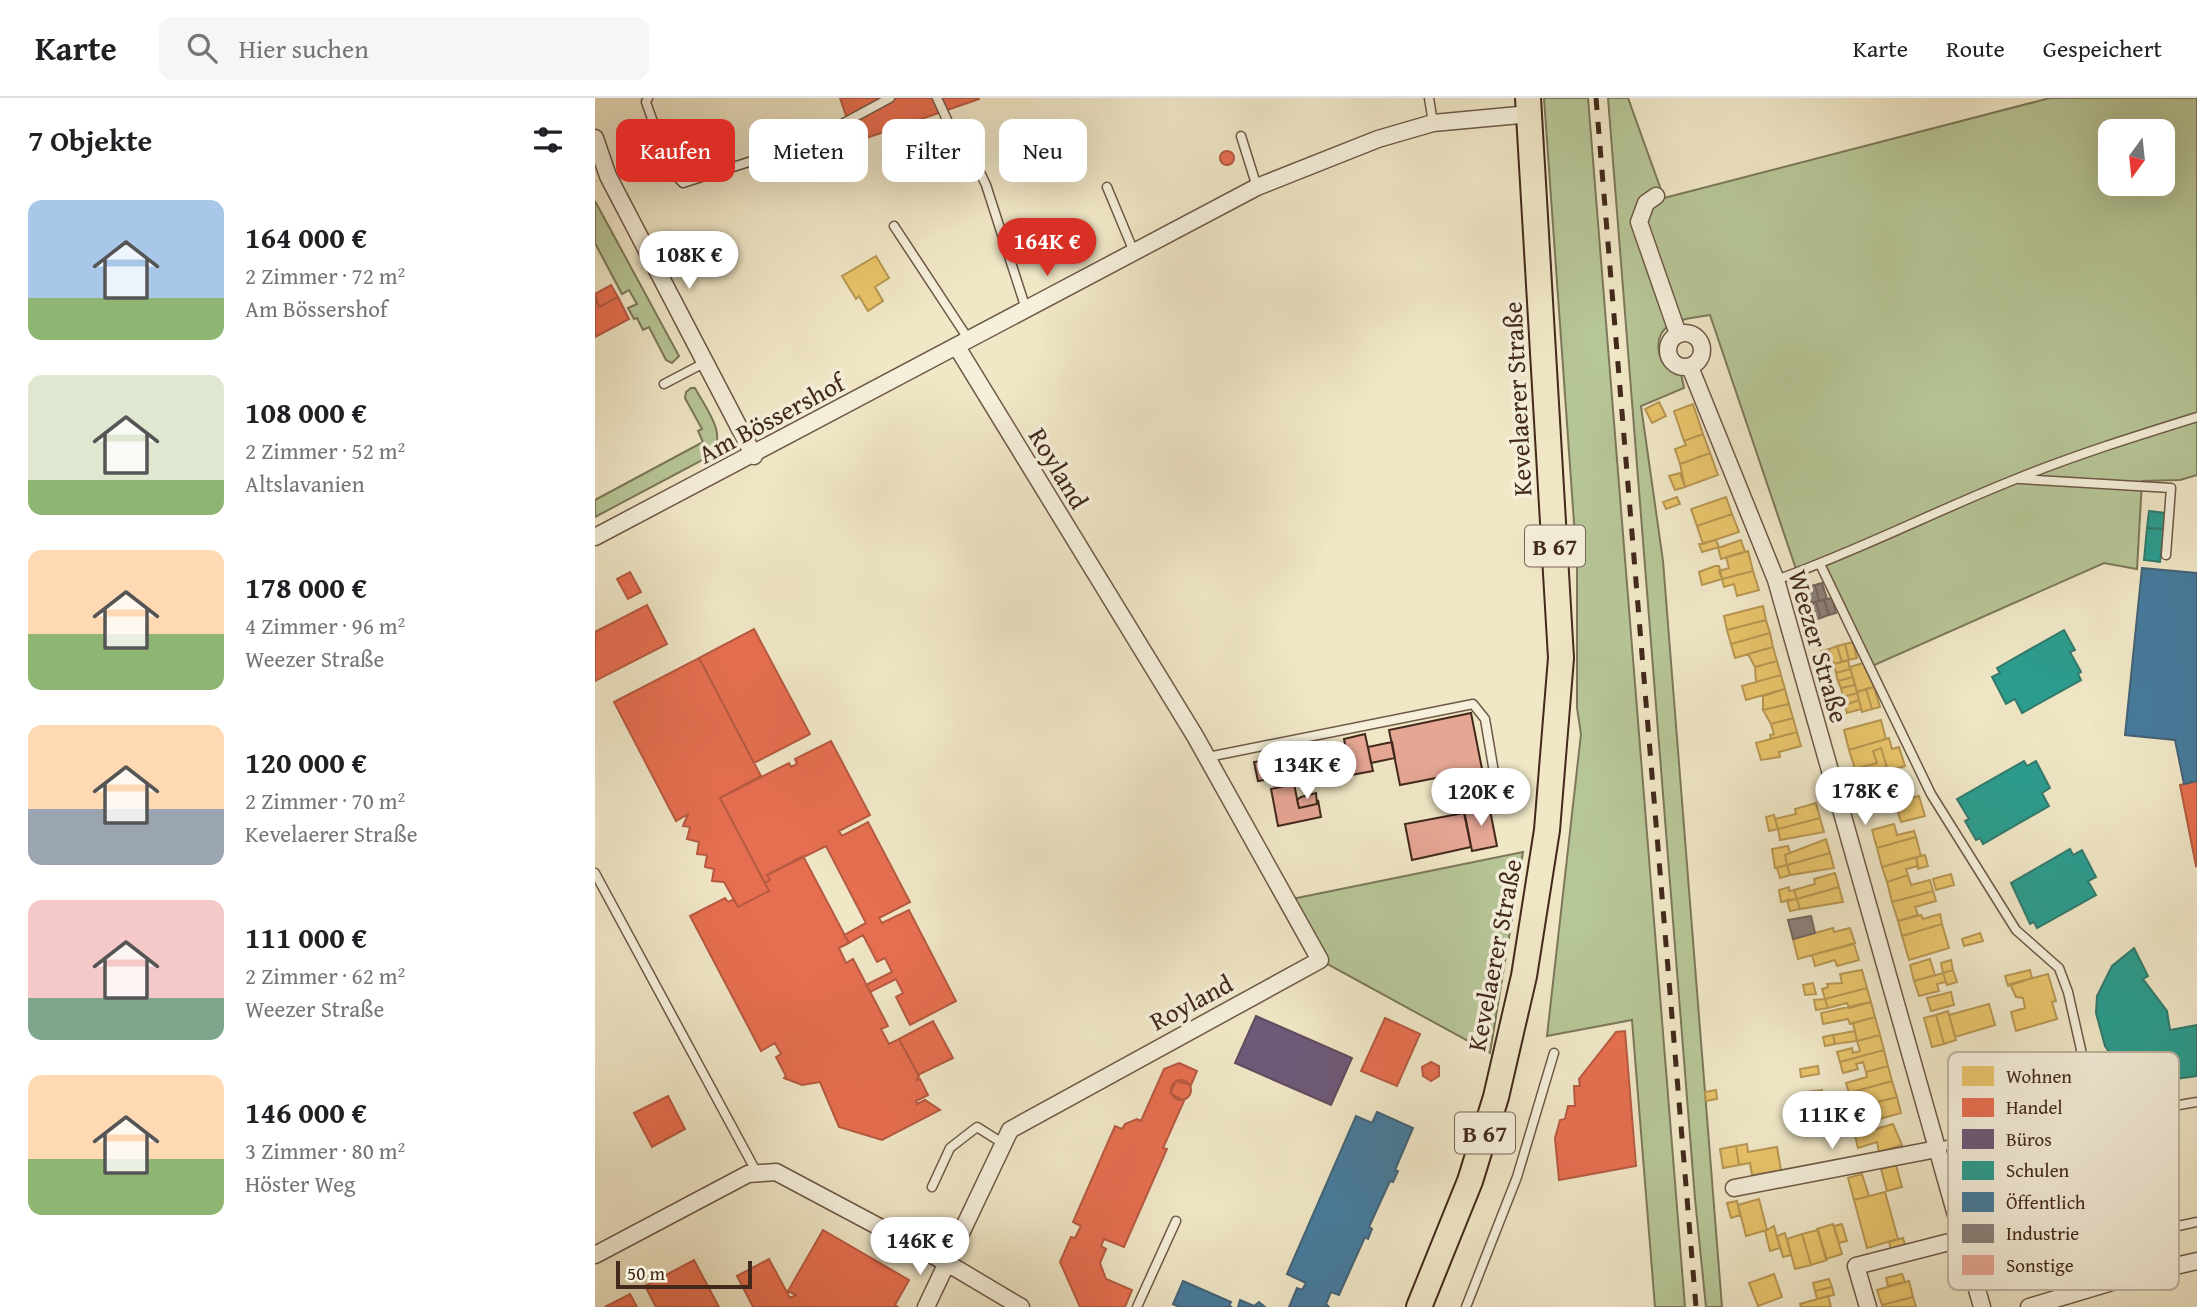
<!DOCTYPE html>
<html lang="de">
<meta charset="utf-8">
<style>
body{margin:0;font-family:"Gentium Book Plus",serif;background:#f6f6f6;color:#202124;height:100vh;display:flex;flex-direction:column;font-size:26px;white-space:nowrap}
*{box-sizing:border-box;margin:0}
p{font-size:23px;color:#757577}
.icon{flex:none;width:38px;height:38px;fill:none;stroke:currentColor;stroke-width:2;stroke-linecap:round;stroke-linejoin:round}
.map{position:relative;flex:1;overflow:hidden}
.details{display:flex;flex-direction:column;background:#fff;width:595px}
.details>*{flex:none}
.banner{position:absolute;left:21px;top:21px;width:665px;height:63px;display:flex;gap:14px}
.needle{width:46px;rotate:195deg}
.buttons{position:absolute;left:1503px;top:21px;display:grid;gap:14px}
.buttons a{display:grid;place-items:center;width:77px;height:77px;border-radius:14px;background:#fff;box-shadow:0 7px 28px #0002;font-size:35px}
.scale{position:absolute;left:21px;bottom:18px;width:136px;box-sizing:border-box;padding-left:7px;border:4px solid #42291b;border-top:0;font-size:19px;line-height:24px;white-space:nowrap;color:#42291b;-webkit-text-stroke:5px #f5efdb;paint-order:stroke}
.price{position:absolute;translate:-50% -60px;padding:0 16px;border-radius:24px;background:#fff;color:#222;font-size:23px;line-height:46px;filter:drop-shadow(0 2px 4px #0008)}
.price::after{content:'';position:absolute;left:50%;top:42px;width:21px;height:16px;margin-left:-10px;background:inherit;clip-path:polygon(0 0,100% 0,50% 100%)}
.price.active{background:#d93025;color:#fff}
ul{padding:0;list-style:none}
li{display:flex;align-items:center;gap:21px;height:175px;padding:0 28px}
li span{display:grid;place-items:center;flex:none;width:196px;height:140px;border-radius:14px;color:#555}
li>.icon{margin-inline-start:auto}
span .icon{width:84px;height:84px;fill:#fffc;stroke-width:1}
li b{font-size:30px}
h2{display:flex;justify-content:space-between;align-items:center;height:84px;padding:0 28px;font-size:30px}
.chip{padding:0 24px;border-radius:14px;background:#fff;box-shadow:0 7px 28px #0002;font-size:24px;line-height:63px}
.chip.active{background:#d93025;color:#fff}
header{display:flex;align-items:center;gap:42px;box-sizing:border-box;height:98px;padding:0 35px;background:#fff;border-bottom:2px solid #e0e0e0}
header strong{font-size:33px}
nav{display:flex;gap:38px;margin-inline-start:auto;font-size:24px}
.search{width:490px;height:63px;background:#f6f6f6;display:flex;align-items:center;gap:18px;box-sizing:border-box;padding:0 24px;border-radius:14px;color:#757577;font-size:26px}
main{display:flex;flex:1;min-height:0}
.map>svg:first-child{display:block}
</style>
<header>
<strong>Karte</strong>
<div class="search"><svg class="icon" aria-label="search" viewBox="0 0 24 24"><circle cx="10" cy="10" r="6"/><path d="M15 15l6 6"/></svg>Hier suchen</div>
<nav><a>Karte</a><a>Route</a><a>Gespeichert</a></nav>
</header>
<main>
<section class="details">
<h2>7 Objekte<svg class="icon" aria-label="filters" viewBox="0 0 24 24"><path d="M4 7h16M4 17h16"/><circle cx="9" cy="7" r="2"/><circle cx="15" cy="17" r="2"/></svg></h2>
<ul>
<li><span style="background:linear-gradient(#a9c7e8 70%,#8fb573 0)"><svg class="icon" aria-label="home" viewBox="0 0 24 24"><path d="M3 11l9-7 9 7M6 9v11h12V9"/></svg></span><div><b>164 000 €</b><p>2 Zimmer · 72 m²</p><p>Am Bössershof</p></div></li>
<li><span style="background:linear-gradient(#dfe7d0 75%,#8fb573 0)"><svg class="icon" aria-label="home" viewBox="0 0 24 24"><path d="M3 11l9-7 9 7M6 9v11h12V9"/></svg></span><div><b>108 000 €</b><p>2 Zimmer · 52 m²</p><p>Altslavanien</p></div></li>
<li><span style="background:linear-gradient(#ffd9b3 60%,#8fb573 0)"><svg class="icon" aria-label="home" viewBox="0 0 24 24"><path d="M3 11l9-7 9 7M6 9v11h12V9"/></svg></span><div><b>178 000 €</b><p>4 Zimmer · 96 m²</p><p>Weezer Straße</p></div></li>
<li><span style="background:linear-gradient(#ffd9b3 60%,#9aa5b1 0)"><svg class="icon" aria-label="home" viewBox="0 0 24 24"><path d="M3 11l9-7 9 7M6 9v11h12V9"/></svg></span><div><b>120 000 €</b><p>2 Zimmer · 70 m²</p><p>Kevelaerer Straße</p></div></li>
<li><span style="background:linear-gradient(#f6c9c9 70%,#7fa58c 0)"><svg class="icon" aria-label="home" viewBox="0 0 24 24"><path d="M3 11l9-7 9 7M6 9v11h12V9"/></svg></span><div><b>111 000 €</b><p>2 Zimmer · 62 m²</p><p>Weezer Straße</p></div></li>
<li><span style="background:linear-gradient(#ffd9b3 60%,#8fb573 0)"><svg class="icon" aria-label="home" viewBox="0 0 24 24"><path d="M3 11l9-7 9 7M6 9v11h12V9"/></svg></span><div><b>146 000 €</b><p>3 Zimmer · 80 m²</p><p>Höster Weg</p></div></li>
</ul>
</section>
<div class="map">
<svg width="1602" height="1209" viewBox="0 0 1602 1209">
<rect width="100%" height="100%" fill="#f0e7c7"/>
<filter id="stains"><feTurbulence type="fractalNoise" baseFrequency=".00286" numOctaves="4"/><feColorMatrix values="0 0 0 0 .2 0 0 0 0 .09 0 0 0 0 .02 0 0 0 .5 -.17"/></filter>
<radialGradient id="worn" r=".72"><stop offset=".6" stop-color="#630" stop-opacity="0"/><stop offset="1" stop-color="#630" stop-opacity=".3"/></radialGradient>
<!-- green -->
<path fill="#b7c697" stroke="#7c7859" stroke-width="2" fill-rule="evenodd" d="M949,0H993L1090,1209H1060L1037,922L952,938L986,636L982,610V467Z
M1013,0H1033L1069,100L1455,0H1602V377L1585,382L1547,383L1542,471L1509,465L1275,569L1225,467L1202,474L1115,217C1086,221 1052,225 1067,264L1086,275L1089,290L1046,308L1068,463L1127,1209H1111L1100,1101ZM1516,33H1568V86H1516Z
M0,103L84,258L77,265L71,262L54,229L48,232L42,220L39,221L33,210L42,206L34,192L27,196L0,145Z
M96,290H100C111,311 134,337 115,358L0,419V402L108,344L103,333L107,331L90,300L91,294Z
M928,754L895,955L725,862L692,802Z"/>
<!-- homes -->
<path fill="#e9c46a" stroke="#b79652" stroke-width="2" d="M281,158L294,180L280,189L288,203L273,213L264,198L261,201L247,178Z
M1064,304L1071,318L1057,325L1050,311Z
M1098,306L1108,336L1089,343L1079,313Z
M1108,336L1115,355L1085,366L1080,351L1091,347L1089,343Z
M1115,355L1123,377L1090,389L1085,366Z
M1085,375L1090,389L1080,392L1074,378Z
M1082,399L1085,406L1071,411L1068,404Z
M1131,399L1137,416L1102,428L1096,411Z
M1137,416L1144,434L1108,446L1102,428Z
M1121,442L1124,449L1107,454L1104,446Z
M1146,442L1150,454L1126,461L1123,450Z
M1153,453L1158,473L1127,481L1124,473L1134,470L1131,459Z
M1120,468H1124L1127,481L1107,487L1104,474Z
M1158,473L1164,492L1142,498L1139,486L1129,489L1127,481Z
M1168,508L1171,522L1132,532L1129,518Z
M1171,522L1175,535L1136,546L1132,532Z
M1175,535L1178,549L1140,560L1136,546Z
M1258,544L1262,560L1254,562L1250,546Z
M1250,546L1254,562L1247,564L1242,548Z
M1242,548L1247,564L1239,566L1234,551Z
M1178,549L1182,563L1160,569L1153,556Z
M1234,551L1239,566L1231,568L1226,553Z
M1253,562L1255,571L1241,575L1239,566Z
M1182,563L1186,577L1161,584L1160,569Z
M1268,565L1279,589L1262,594L1255,569Z
M1255,571L1258,579L1243,583L1241,575Z
M1186,577L1190,591L1151,602L1147,588Z
M1258,579L1260,587L1246,590L1243,583Z
M1260,587L1262,595L1248,599L1246,590Z
M1279,589L1285,609L1277,611L1271,591Z
M1190,591L1194,606L1168,612V598Z
M1271,591L1277,611L1267,614L1262,594Z
M1262,595L1264,602L1250,607L1248,599Z
M1264,602L1266,611L1252,615L1250,607Z
M1194,606L1198,620L1176,626L1168,612Z
M1198,620L1202,634L1176,641L1175,637L1179,636L1176,626Z
M1286,622L1291,641L1254,652L1249,632Z
M1202,634L1206,648L1184,654L1185,659L1166,662L1161,645Z
M1294,640L1297,651L1304,649L1310,668L1293,673L1286,650L1278,653L1282,665L1260,671L1254,652Z
M1286,650L1293,673L1263,681L1260,671L1282,665L1278,653Z
M1324,698L1330,718L1306,724L1300,704Z
M1221,705L1225,720L1183,731L1180,721L1201,716L1200,711Z
M1179,717L1183,731L1174,733L1171,719Z
M1225,720L1229,734L1185,742L1183,731Z
M1299,726L1302,737L1319,733L1321,739L1282,750L1277,732Z
M1321,739L1326,758L1287,769L1282,750Z
M1231,741L1235,755L1192,767L1190,757Z
M1193,748L1195,755L1190,757L1192,767L1180,770L1177,751Z
M1235,755L1239,770L1195,777L1192,767Z
M1330,757L1333,768L1323,771L1321,759Z
M1321,759L1323,768L1311,771L1313,777L1292,784L1287,769Z
M1192,767L1195,777L1185,780L1182,770Z
M1240,775L1244,789L1202,801L1199,792L1220,786L1219,781Z
M1356,776L1359,787L1341,792L1338,781Z
M1313,777L1316,787L1335,782L1338,793L1297,804L1292,784Z
M1194,789V793L1199,792L1202,801L1186,804L1184,792Z
M1244,789L1248,804L1205,811L1202,801Z
M1338,793L1341,803L1320,809L1323,817L1303,823L1297,804Z
M1202,801L1205,811L1195,813L1192,802Z
M1345,816L1347,826L1307,838L1303,823L1326,817L1328,821Z
M1347,826L1354,850L1314,862L1307,838Z
M1238,830L1239,834L1255,830L1260,845L1203,861L1198,841Z
M1385,835L1388,843L1369,848L1367,841Z
M1259,846L1264,862L1242,868L1240,862L1220,868L1217,857Z
M1335,861L1340,877L1319,883L1315,867Z
M1356,862L1358,872L1348,875L1346,865Z
M1267,872L1272,890L1230,901L1227,891L1233,889L1232,886L1247,885L1245,876Z
M1358,872L1362,884L1352,887L1348,875Z
M1435,872L1437,880L1413,888L1410,878Z
M1348,875L1351,884L1342,886L1344,893L1324,898L1319,883Z
M1453,876L1461,903L1457,904L1462,921L1421,933L1416,914L1430,910L1428,900L1421,899L1415,886Z
M1218,885L1221,896L1210,897L1208,887Z
M1272,890L1276,904L1254,910L1252,905L1233,910L1230,901Z
M1356,894L1359,907L1336,913L1332,900Z
M1230,901L1233,910L1221,912L1219,902Z
M1276,904L1280,919L1255,926L1253,921L1228,926L1226,915Z
M1394,906L1400,927L1360,939L1354,917Z
M1353,913L1361,942L1349,946L1341,917Z
M1341,917L1349,946L1337,949L1329,920Z
M1280,919L1285,937L1262,943L1258,925Z
M1260,933L1262,943L1240,946L1238,937Z
M1238,937L1240,946L1230,948L1228,939Z
M1285,937L1289,952L1245,964L1242,954L1257,950L1258,955L1265,953L1262,943Z
M1289,952L1293,968L1271,974L1268,964L1261,966L1263,971L1248,975L1245,964Z
M1223,968L1224,976L1206,979L1205,971Z
M1293,968L1297,983L1254,995L1251,985L1272,979L1271,974Z
M1297,983L1302,999L1279,1005L1278,1000L1256,1006L1254,995Z
M1121,992L1122,1001L1111,1003L1110,994Z
M1227,992L1228,1000L1212,1002L1210,994Z
M1302,999L1306,1015L1256,1029L1251,1012L1268,1008L1270,1014L1281,1011L1279,1005Z
M1228,1000L1230,1012L1214,1015L1212,1002Z
M1276,1024L1278,1032L1260,1037L1257,1028Z
M1298,1026L1307,1047L1284,1054L1282,1044L1263,1050L1260,1037Z
M1152,1046L1153,1054L1182,1049L1186,1072L1157,1077L1155,1065L1144,1067L1141,1048Z
M1141,1048L1144,1067L1128,1070L1125,1051Z
M1301,1067L1307,1089L1292,1093L1286,1071Z
M1267,1076L1274,1098L1259,1102L1253,1080Z
M1290,1094L1303,1141L1272,1150L1259,1102Z
M1164,1101L1172,1132L1151,1138L1143,1107Z
M1142,1103L1145,1117L1136,1120L1132,1105Z
M1238,1126L1247,1156L1231,1161L1222,1131Z
M1247,1126L1252,1143L1244,1145L1239,1128Z
M1179,1128L1185,1150L1175,1153L1170,1133Z
M1223,1132L1232,1162L1216,1167L1207,1136Z
M1190,1135L1196,1157L1188,1159L1182,1138Z
M1207,1136L1216,1167L1200,1171L1192,1141Z
M1308,1140L1310,1147L1296,1151L1294,1144Z
M1179,1176L1187,1199L1163,1208L1154,1185Z
M1307,1176L1310,1184L1293,1188L1291,1180Z
M1234,1181L1237,1189L1220,1193L1218,1185Z
M1314,1183L1318,1199L1287,1207L1282,1192Z
M1237,1189L1239,1197L1222,1201L1220,1193Z
M1233,1198L1236,1209H1206L1205,1206Z
M1318,1199L1321,1209H1287V1207Z"/>
<!-- shops -->
<path fill="#e76f51" stroke="#b65a41" stroke-width="2" d="M245,0H384V1L260,44Z
M625 60a7 7 0 1 1 14 0a7 7 0 1 1-14 0Z
M16,187L23,199L4,209L0,196Z
M23,199L34,221L0,239V201L4,209Z
M35,474L46,494L33,501L22,481Z
M52,507L72,546L0,583V534Z
M159,531L215,636L159,665L104,560Z
M104,560L166,678L125,700L174,793L143,809L129,784L117,783L119,771L110,769L112,757L102,756L104,744L92,741L95,729L88,728L93,716L81,723L19,604Z
M236,643L275,717L244,733L247,738L273,724L315,804L284,820L287,825L314,812L361,903L315,927L301,899L308,895L301,881L275,894L271,887L297,874L290,860L282,864L268,837L254,845L249,837L271,825L231,748L172,777L175,782L170,785L125,700L194,665L196,669L202,666L200,661Z
M1602,683V767L1601,768L1585,687Z
M208,758L254,845L244,850L251,865L258,861L293,928L286,931L294,946L304,941L324,978L322,982L325,981L333,997L321,1003L322,1006L330,1002L345,1012L287,1042L244,1029L225,984L207,987L189,980L191,978L181,959L186,956L180,945L166,953L95,818L130,800L133,804L139,801L143,809L174,793L170,785L175,782L172,777Z
M790,920L825,936L802,988L766,973Z
M338,923L358,960L323,977L304,941Z
M1030,933L1041,1068L964,1082L960,1040L965,1022L970,1021L973,1008H980L979,988H985L984,981L1021,934Z
M836,964L844,968V978L836,983L828,978L827,969Z
M584,965L602,973L596,987L581,983L575,995L589,1003L568,1050L572,1051L529,1149L509,1141L506,1148L511,1151L505,1165L511,1181L537,1192L530,1209H485L465,1164L476,1139L480,1140L486,1128L478,1124L520,1028L527,1031L530,1026L542,1021L546,1023L569,971Z
M576 992a10 10 0 1 1 20 0a10 10 0 1 1-20 0Z
M73,998L90,1031L57,1049L39,1015Z
M228,1132L314,1182L300,1207L303,1209H158L142,1178L174,1161L195,1200L201,1197L193,1193Z
M99,1162L124,1209H61L50,1188Z
M35,1196L42,1209H10Z"/>
<!-- offices -->
<path fill="#6d597a" stroke="#604b5e" stroke-width="2" d="M661,918L757,960L736,1007L640,965Z"/>
<!-- schools -->
<path fill="#2a9d8f" stroke="#317a6c" stroke-width="2" d="M1554,413L1570,415L1569,431L1552,430Z
M1552,430L1569,431L1565,464L1549,462Z
M1469,532L1480,552L1475,554L1486,574L1483,576L1486,582L1427,615L1420,601L1411,606L1397,579L1405,575L1402,570Z
M1429,663L1432,668L1441,663L1455,690L1447,695L1454,708L1388,746L1385,740L1381,742L1370,723L1374,721L1362,701Z
M1475,751L1478,757L1487,752L1501,779L1493,783L1501,797L1442,830L1439,824L1435,826L1416,785Z
M1539,850L1553,878L1548,881L1572,913L1575,932L1602,927V978L1566,983L1549,980L1520,962L1510,948L1501,915L1502,898L1517,868Z"/>
<!-- public -->
<path fill="#457b9d" stroke="#446276" stroke-width="2" d="M1547,470L1602,475V683L1589,686L1580,642L1530,637Z
M782,1014L818,1030L800,1072L803,1073L798,1084L795,1083L774,1129L777,1131L773,1141L770,1139L744,1197L736,1194L731,1206L734,1209H694L702,1190L707,1192L711,1185L692,1176L761,1018L777,1025Z
M588,1183L636,1204L634,1208L637,1209H584L578,1206Z
M645,1202L659,1208L664,1204L670,1209H643Z"/>
<!-- industry -->
<path fill="#8a817c" stroke="#74675f" stroke-width="2" d="M1227,485L1232,501L1224,503L1220,487Z
M1220,487L1224,503L1216,505L1212,489Z
M1237,500L1241,515L1234,517L1229,502Z
M1229,502L1234,517L1226,520L1221,504Z
M1221,504L1226,520L1218,522L1213,506Z
M1216,818L1220,835L1198,841L1193,822Z"/>
<!-- building -->
<path fill="#e6a694" stroke="#42291b" stroke-width="2" d="M876,615L887,671L805,687L794,632Z
M770,636L778,673L756,677L749,641Z
M797,644L800,660L776,665L773,649Z
M683,660L687,679L663,683L659,664Z
M699,686L704,710L722,706L723,702L726,719L683,728L676,691Z
M721,695L722,706L704,710L702,702L706,699Z
M894,707L902,748L877,753L869,712Z
M869,715L876,749L817,762L810,726Z"/>
<g fill="none" stroke-linecap="round" stroke-linejoin="round">
<!-- service casing -->
<g stroke="#6e5846" stroke-width="11">
<path id="service" d="M53,0L51,4L75,72L88,85L210,46L295,0
M342,0L359,37L376,55L391,87L431,211
M834,0L838,25
M646,38L662,89
M512,89L539,154
M299,128L374,242
M69,286L111,264
M1425,381L1576,390L1571,457
M1225,466L1336,696L1421,832L1464,870L1473,894L1537,1178
M1181,482C1263,453 1340,413 1421,381C1480,357 1541,338 1602,319
M613,659L878,606L890,621L903,698
M0,775L162,1075
M1502,1021L1602,1004
M1342,1051L1357,1045L1500,1013
M337,1089L355,1050L382,1029L409,1046
M1561,1173L1560,1150L1574,1130L1602,1124
M542,1209L581,1123
M871,1209L922,1079L959,955"/>
</g>
<!-- minor casing -->
<g stroke="#6e5846" stroke-width="19">
<path id="minor" d="M0,40L13,78L159,358
M1061,98L1051,105L1044,124L1083,236
M1073 252a17 17 0 1 1 34 0a17 17 0 1 1-34 0Z
M1095,269L1181,482L1387,1209
M0,439L662,89L783,41L838,25L935,16
M1139,1090L1342,1051
M0,1157L153,1076L181,1074L352,1165L426,1209
M331,1209L415,1032L725,862L600,638L362,249
M1273,1209L1261,1168L1366,1141
M1434,1209L1537,1178L1602,1163"/>
</g>
<!-- primary casing -->
<g stroke="#42291b" stroke-width="28">
<path id="primary" d="M824,1209L875,1083L901,999L929,878L952,732L966,560L933,0"/>
</g>
<!-- service -->
<use href="#service" stroke="#f5efdb" stroke-width="8"/>
<!-- minor -->
<use href="#minor" stroke="#f5efdb" stroke-width="16"/>
<!-- primary -->
<use href="#primary" stroke="#f0e7c7" stroke-width="24"/>
<!-- rail -->
<path stroke="#42291b" stroke-width="5" stroke-dasharray="12 12" stroke-linecap="butt" d="M1001,0L1101,1209"/>
</g>
<g text-anchor="middle" dominant-baseline="central" stroke-width="7" stroke-linejoin="round" paint-order="stroke">
<!-- shield labels -->
<g fill="#f5efdb" stroke="#786455" stroke-width="2">
<rect x="930" y="427.5" width="60" height="41" rx="5"/>
<rect x="860" y="1014.5" width="60" height="41" rx="5"/>
</g>
<g font-size="24" font-weight="bold" fill="#42291b">
<text x="960" y="448">B 67</text>
<text x="890" y="1035">B 67</text>
</g>
<!-- street labels -->
<g font-size="26" fill="#42291b" stroke="#f5efdb">
<text transform="translate(922 301) rotate(-93)">Kevelaerer Straße</text>
<text transform="translate(176 320) rotate(-28)">Am Bössershof</text>
<text transform="translate(464 370) rotate(59)">Royland</text>
<text transform="translate(1224 548) rotate(74)">Weezer Straße</text>
<text transform="translate(899 857) rotate(-79)">Kevelaerer Straße</text>
<text transform="translate(596 904) rotate(-28)">Royland</text>
</g>
</g>
<!-- legend -->
<rect x="1353" y="954" width="231" height="238" rx="10" fill="#f5efdb" stroke="#bfb4a1" stroke-width="2"/>
<rect x="1367" y="968" width="32" height="20" fill="#e9c46a"/>
<rect x="1367" y="1000" width="32" height="19" fill="#e76f51"/>
<rect x="1367" y="1031" width="32" height="20" fill="#6d597a"/>
<rect x="1367" y="1063" width="32" height="19" fill="#2a9d8f"/>
<rect x="1367" y="1094" width="32" height="20" fill="#457b9d"/>
<rect x="1367" y="1126" width="32" height="19" fill="#8a817c"/>
<rect x="1367" y="1157" width="32" height="20" fill="#e6a694"/>
<g font-size="19" fill="#42291b">
<text x="1411" y="985">Wohnen</text>
<text x="1411" y="1016">Handel</text>
<text x="1411" y="1048">Büros</text>
<text x="1411" y="1079">Schulen</text>
<text x="1411" y="1111">Öffentlich</text>
<text x="1411" y="1142">Industrie</text>
<text x="1411" y="1174">Sonstige</text>
</g>
<rect width="100%" height="100%" filter="url(#stains)"/>
<rect width="100%" height="100%" fill="url(#worn)"/>
</svg>
<div class="buttons">
<a><svg class="needle" viewBox="-14 -14 28 28"><path d="M0-13l5 13h-10z" fill="#e53935"/><path d="M0 13l5-13h-10z" fill="#757577"/></svg></a>
</div>
<div class="scale">50 m</div>
<b class="price active" style="left:452px;top:180px">164K €</b>
<b class="price" style="left:94px;top:193px">108K €</b>
<b class="price" style="left:712px;top:703px">134K €</b>
<b class="price" style="left:1270px;top:729px">178K €</b>
<b class="price" style="left:886px;top:730px">120K €</b>
<b class="price" style="left:1237px;top:1053px">111K €</b>
<b class="price" style="left:325px;top:1179px">146K €</b>
<div class="banner">
<a class="chip active">Kaufen</a>
<a class="chip">Mieten</a>
<a class="chip">Filter</a>
<a class="chip">Neu</a>
</div>
</div>
</main>
